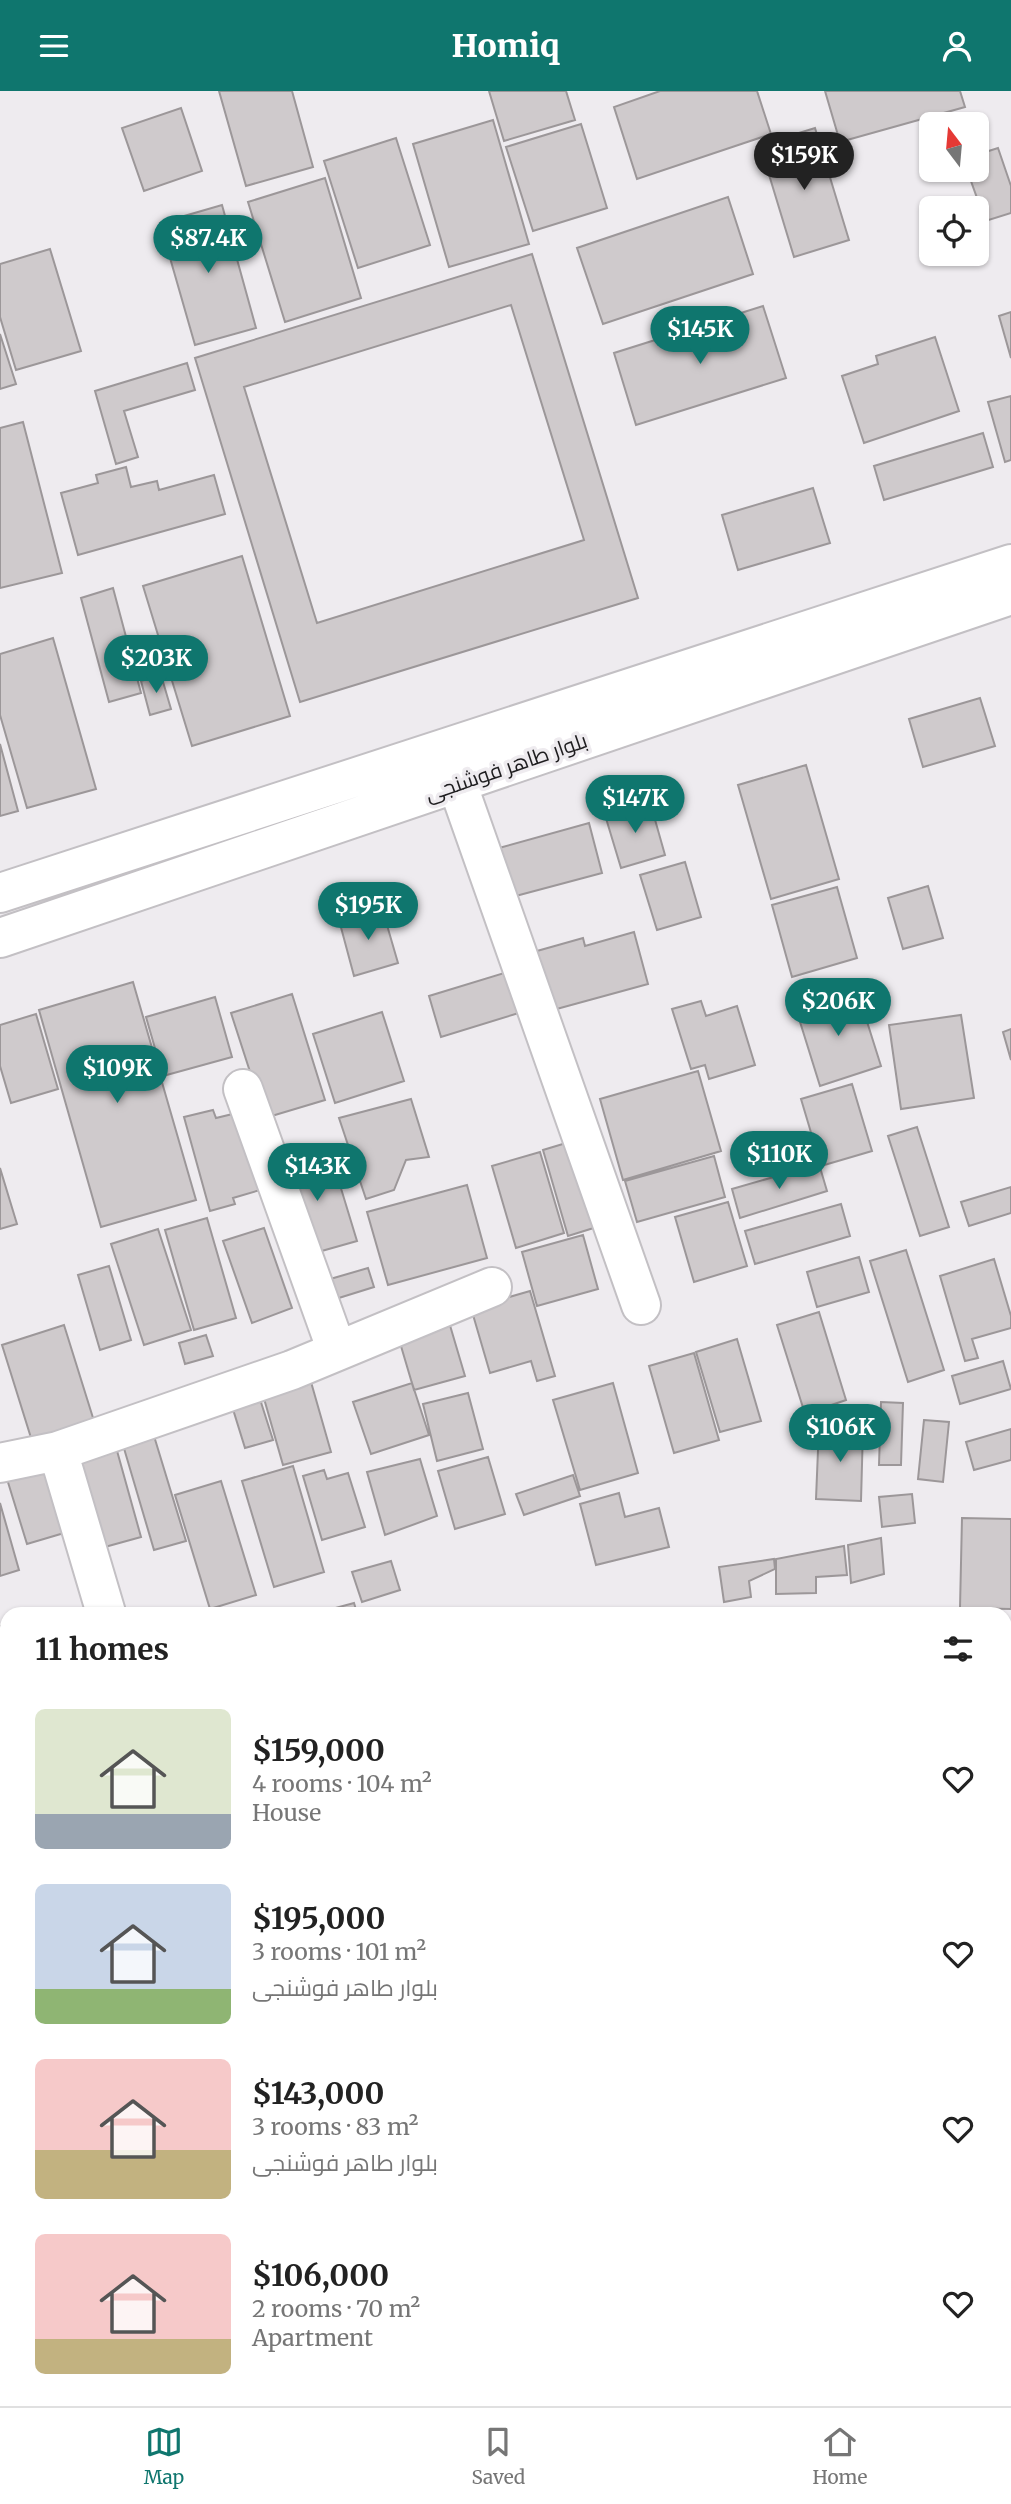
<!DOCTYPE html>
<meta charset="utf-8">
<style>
body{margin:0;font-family:Merriweather,Cairo,serif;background:#f6f6f6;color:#222;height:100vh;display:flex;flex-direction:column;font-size:26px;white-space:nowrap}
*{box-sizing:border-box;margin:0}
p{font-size:23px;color:#767676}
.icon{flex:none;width:38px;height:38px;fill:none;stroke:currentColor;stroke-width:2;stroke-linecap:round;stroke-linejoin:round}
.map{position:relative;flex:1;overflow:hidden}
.panel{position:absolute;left:0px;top:1516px;width:1012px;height:800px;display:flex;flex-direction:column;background:#fff;border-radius:21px 21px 0 0;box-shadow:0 2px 5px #0004}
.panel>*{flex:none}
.needle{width:46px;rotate:344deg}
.tools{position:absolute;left:919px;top:21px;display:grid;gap:14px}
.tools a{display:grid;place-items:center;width:70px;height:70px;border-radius:10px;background:#fff;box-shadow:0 2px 5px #0004;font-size:35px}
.price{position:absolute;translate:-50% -60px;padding:0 16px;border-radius:24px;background:#0f766e;color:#fff;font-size:23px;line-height:46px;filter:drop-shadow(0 2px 4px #0008)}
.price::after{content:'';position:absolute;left:50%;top:42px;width:21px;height:16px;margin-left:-10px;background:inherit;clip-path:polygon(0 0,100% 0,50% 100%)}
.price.on{background:#222;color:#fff}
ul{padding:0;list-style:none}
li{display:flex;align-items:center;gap:21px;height:175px;padding:0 35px}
li span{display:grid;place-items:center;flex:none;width:196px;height:140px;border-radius:10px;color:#555}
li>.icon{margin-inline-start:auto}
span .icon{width:84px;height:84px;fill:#fffc;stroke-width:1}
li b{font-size:30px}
h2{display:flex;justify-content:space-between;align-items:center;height:84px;padding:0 35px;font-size:30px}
header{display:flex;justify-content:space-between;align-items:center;height:91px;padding:0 35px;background:#0f766e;color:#fff;font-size:32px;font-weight:800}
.tabs{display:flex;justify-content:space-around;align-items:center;height:98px;border-top:2px solid #e0e0e0;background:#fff;font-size:19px;color:#767676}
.tabs a{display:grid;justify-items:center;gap:4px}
.tabs .on{color:#0f766e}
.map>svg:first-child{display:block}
</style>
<header><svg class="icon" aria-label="menu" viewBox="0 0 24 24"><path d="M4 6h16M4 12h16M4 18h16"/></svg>Homiq<svg class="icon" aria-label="person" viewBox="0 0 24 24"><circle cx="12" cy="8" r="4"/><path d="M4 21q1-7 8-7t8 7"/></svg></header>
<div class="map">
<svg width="1011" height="2315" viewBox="0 0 1011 2315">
<rect width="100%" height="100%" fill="#eeebef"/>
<!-- building -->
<path fill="#cfcacc" stroke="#9c9799" stroke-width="2" fill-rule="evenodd" d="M219,0H292L313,76L246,95Z
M489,0H566L575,29L504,50Z
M660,0H757L771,43L637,88L614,16Z
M825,0H960L965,16L840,51Z
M181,17L202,80L144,100L122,37Z
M493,29L529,153L449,176L413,53Z
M581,33L607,117L533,140L506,56Z
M815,37L849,149L794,166L760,54Z
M396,47L430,154L358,177L324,70Z
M998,57L1011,95V122L976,133V117H948L977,107L967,79H976V64Z
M325,87L361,207L285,231L248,111Z
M728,106L753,183L603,233L577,157Z
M222,114L256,237L195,254L160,132Z
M50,158L81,260L16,279L0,226V173Z
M532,163L638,507L300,611L195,267ZM511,214L584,449L317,532L244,296Z
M763,215L786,287L636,334L614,262Z
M1011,221V267L999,225Z
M0,243L16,293L0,298Z
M935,246L959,320L864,352L842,285L878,273L876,265Z
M187,272L195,299L124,320L138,366L116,373L95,300Z
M1011,305V369L1005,371L988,311Z
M23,331L62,482L0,497V337Z
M983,342L993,376L884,409L874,375Z
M126,376L131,396L157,390L159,399L214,384L225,423L78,464L61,402L98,392L96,384Z
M813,397L830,452L738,479L722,424Z
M242,465L290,625L192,655L143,495Z
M113,497L141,602L109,611L81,507Z
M53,547L96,698L27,717L0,624V563Z
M161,584L171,618L150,624L141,590Z
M980,607L995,655L923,676L909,628Z
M0,653L18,720L0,725Z
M806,674L839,788L771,808L738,694Z
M650,711L665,764L621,777L605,724Z
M589,732L602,782L512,806L499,757Z
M685,771L701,826L657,839L640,784Z
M928,795L943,847L903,858L888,807Z
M837,796L857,867L792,886L772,814Z
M382,817L398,872L354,885L339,829Z
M634,841L648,893L553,919L537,860L583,847L585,855Z
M511,880L522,921L441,946L429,905Z
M133,891L196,1109L101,1136L39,919Z
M857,899L881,975L820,995L796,918Z
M292,903L325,1009L265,1027L231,922Z
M215,906L232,966L163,985L146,926Z
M701,910L706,925L737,915L755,974L709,988L705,974L691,978L672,918Z
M382,921L404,990L335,1012L313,943Z
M36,923L58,998L11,1012L0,975V934Z
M961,924L974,1007L901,1018L889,934Z
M1011,938V969L1003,941Z
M698,980L721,1060L623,1089L600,1008Z
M852,993L872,1060L821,1075L801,1008Z
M411,1008L429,1066L406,1069L394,1099L366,1108L339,1027Z
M213,1019L216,1027L245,1020L267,1097L233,1107L235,1113L210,1120L184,1026Z
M917,1036L949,1136L920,1145L888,1045Z
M576,1049L600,1135L568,1145L543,1059Z
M329,1058L357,1150L304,1165L276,1074Z
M540,1061L564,1142L516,1157L492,1075Z
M714,1065L725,1106L637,1131L625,1090Z
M819,1073L827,1100L740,1127L732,1098Z
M0,1077L17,1133L0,1138Z
M467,1094L487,1167L388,1194L367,1121Z
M1011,1096V1122L969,1135L961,1111Z
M728,1111L747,1175L694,1191L675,1126Z
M841,1113L850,1145L755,1173L745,1140Z
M207,1127L236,1227L194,1239L165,1139Z
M264,1137L292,1217L252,1232L223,1150Z
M158,1138L191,1239L144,1254L111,1153Z
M583,1144L598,1198L537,1215L522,1161Z
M906,1159L944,1279L908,1291L870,1170Z
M859,1166L869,1201L817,1216L807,1181Z
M994,1168L1011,1225V1237L972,1248L978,1267L965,1270L940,1185Z
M109,1175L131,1249L100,1259L78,1184Z
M368,1177L374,1196L326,1211L320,1191Z
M530,1200L555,1285L537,1290L531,1270L490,1282L471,1217Z
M819,1221L846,1309L805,1323L777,1234Z
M449,1231L465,1285L414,1299L398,1245Z
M64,1234L94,1330L32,1350L2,1254Z
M206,1244L213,1265L185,1273L179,1252Z
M737,1248L761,1330L720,1341L696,1261Z
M694,1262L719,1349L674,1362L649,1275Z
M1003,1270L1011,1298L960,1313L952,1285Z
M311,1291L331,1361L283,1374L263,1304Z
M412,1292L429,1344L371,1363L353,1311Z
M613,1292L638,1382L580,1399L553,1309Z
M468,1302L483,1358L437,1370L423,1313Z
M259,1305L273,1349L245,1357L232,1315Z
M881,1311L903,1312L901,1374H879Z
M924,1329L949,1331L943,1391L918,1388Z
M819,1335L863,1337L861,1410L816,1408Z
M1011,1338V1369L974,1379L966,1351Z
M154,1345L186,1450L154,1459L123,1354Z
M114,1349L141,1446L94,1459L66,1363Z
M488,1366L505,1423L455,1438L438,1380Z
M420,1368L437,1425L385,1444L367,1381Z
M293,1375L324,1481L274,1496L242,1390Z
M44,1377L64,1442L27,1453L7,1388Z
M324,1379L327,1388L348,1382L365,1436L322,1449L303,1385Z
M573,1384L580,1405L524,1424L516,1403Z
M221,1390L256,1504L210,1518L175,1404Z
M619,1402L625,1426L659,1417L669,1456L596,1474L580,1413Z
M912,1403L915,1432L882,1436L879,1406Z
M0,1412L19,1479L0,1485Z
M962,1427L1011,1428V1518L960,1517Z
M881,1447L884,1483L851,1492L848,1454Z
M844,1455L847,1484L816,1486V1502L776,1503V1468Z
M774,1468L775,1478L749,1490L751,1506L724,1511L719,1476Z
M391,1470L400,1499L362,1511L352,1481Z
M354,1512L357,1522H317Z
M918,1519V1522H866V1520Z
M976,1519V1522H925V1520Z
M7,1533V1574L0,1576V1535Z
M1004,1654H1011V1746H1004Z
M1011,1811V1941L1004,1921V1813Z
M7,1902V2003L0,2005V1904Z
M7,2058V2138L0,2140V2060Z
M1011,2131V2162L1005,2164L1004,2133Z
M7,2178V2209L0,2185V2180Z
M0,2221L7,2246V2298L0,2300Z
M345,2308H393V2315H345Z
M474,2308H517L516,2315H474Z
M799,2308H928V2315H799Z
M521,2312L547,2313V2315H521Z"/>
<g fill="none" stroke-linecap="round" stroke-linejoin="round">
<!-- minor casing -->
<g stroke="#c3c0c4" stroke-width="42">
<path id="minor" d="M457,692L641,1214
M243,998L337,1260
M58,1360L106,1522
M0,1372L58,1360L292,1279L492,1196
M1004,1589H1011
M1004,2016L1011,2014
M61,2315L83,2308
M404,2315V2308"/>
</g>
<!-- tertiary casing -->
<g stroke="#c3c0c4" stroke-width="42">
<path id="tertiary" d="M0,802L1011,473
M0,847L1011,504"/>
</g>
<!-- minor -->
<use href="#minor" stroke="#fff" stroke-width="38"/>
<!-- tertiary -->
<use href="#tertiary" stroke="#fff" stroke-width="38"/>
</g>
<g text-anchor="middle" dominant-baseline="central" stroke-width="7" stroke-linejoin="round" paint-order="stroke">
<!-- street labels -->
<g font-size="21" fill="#1e1d1f" stroke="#eeebef">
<text transform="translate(506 676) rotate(-19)">بلوار طاهر فوشنجی</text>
</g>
</g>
</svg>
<div class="tools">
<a><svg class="needle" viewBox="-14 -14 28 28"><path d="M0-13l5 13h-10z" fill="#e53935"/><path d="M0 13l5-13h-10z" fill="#767676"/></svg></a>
<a><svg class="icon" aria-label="locate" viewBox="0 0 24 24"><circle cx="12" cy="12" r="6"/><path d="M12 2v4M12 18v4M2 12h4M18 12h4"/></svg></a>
</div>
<b class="price on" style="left:804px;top:101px">$159K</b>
<b class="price" style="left:208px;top:184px">$87.4K</b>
<b class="price" style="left:700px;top:275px">$145K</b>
<b class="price" style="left:156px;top:604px">$203K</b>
<b class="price" style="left:635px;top:744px">$147K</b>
<b class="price" style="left:368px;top:851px">$195K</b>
<b class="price" style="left:838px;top:947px">$206K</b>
<b class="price" style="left:117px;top:1014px">$109K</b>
<b class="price" style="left:779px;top:1100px">$110K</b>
<b class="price" style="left:317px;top:1112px">$143K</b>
<b class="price" style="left:840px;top:1373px">$106K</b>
<section class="panel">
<h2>11 homes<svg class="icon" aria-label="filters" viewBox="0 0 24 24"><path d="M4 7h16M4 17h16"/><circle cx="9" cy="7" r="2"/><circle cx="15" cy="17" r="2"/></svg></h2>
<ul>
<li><span style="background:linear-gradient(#dfe7d0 75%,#9aa5b1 0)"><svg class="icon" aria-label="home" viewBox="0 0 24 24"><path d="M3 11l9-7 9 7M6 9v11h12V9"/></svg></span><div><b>$159,000</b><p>4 rooms · 104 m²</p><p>House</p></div><svg class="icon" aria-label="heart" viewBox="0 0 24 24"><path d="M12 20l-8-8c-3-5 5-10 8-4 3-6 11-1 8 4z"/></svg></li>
<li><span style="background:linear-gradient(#c9d6e8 75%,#8fb573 0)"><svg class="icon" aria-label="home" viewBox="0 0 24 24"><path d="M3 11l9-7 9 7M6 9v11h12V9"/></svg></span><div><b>$195,000</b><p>3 rooms · 101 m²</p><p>بلوار طاهر فوشنجی</p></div><svg class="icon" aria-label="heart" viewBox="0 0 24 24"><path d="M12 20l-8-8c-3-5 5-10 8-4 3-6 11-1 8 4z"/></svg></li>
<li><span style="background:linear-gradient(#f6c9c9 65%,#c2b280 0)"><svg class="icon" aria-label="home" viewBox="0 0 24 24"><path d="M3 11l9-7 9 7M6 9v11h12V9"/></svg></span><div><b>$143,000</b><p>3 rooms · 83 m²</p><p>بلوار طاهر فوشنجی</p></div><svg class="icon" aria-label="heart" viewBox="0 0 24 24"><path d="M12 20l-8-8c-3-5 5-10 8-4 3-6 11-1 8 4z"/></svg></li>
<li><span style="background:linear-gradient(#f6c9c9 75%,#c2b280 0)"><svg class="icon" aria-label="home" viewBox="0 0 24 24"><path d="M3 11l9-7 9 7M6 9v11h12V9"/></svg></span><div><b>$106,000</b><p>2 rooms · 70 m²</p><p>Apartment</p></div><svg class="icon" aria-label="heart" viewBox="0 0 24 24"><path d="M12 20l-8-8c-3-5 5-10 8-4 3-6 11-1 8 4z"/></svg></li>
</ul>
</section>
</div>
<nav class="tabs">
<a class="on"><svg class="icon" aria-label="map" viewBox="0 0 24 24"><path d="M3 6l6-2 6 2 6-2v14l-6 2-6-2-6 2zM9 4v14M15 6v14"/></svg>Map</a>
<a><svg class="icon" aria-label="saved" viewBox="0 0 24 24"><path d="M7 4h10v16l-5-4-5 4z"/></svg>Saved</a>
<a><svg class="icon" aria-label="home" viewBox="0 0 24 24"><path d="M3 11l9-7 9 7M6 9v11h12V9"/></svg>Home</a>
</nav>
